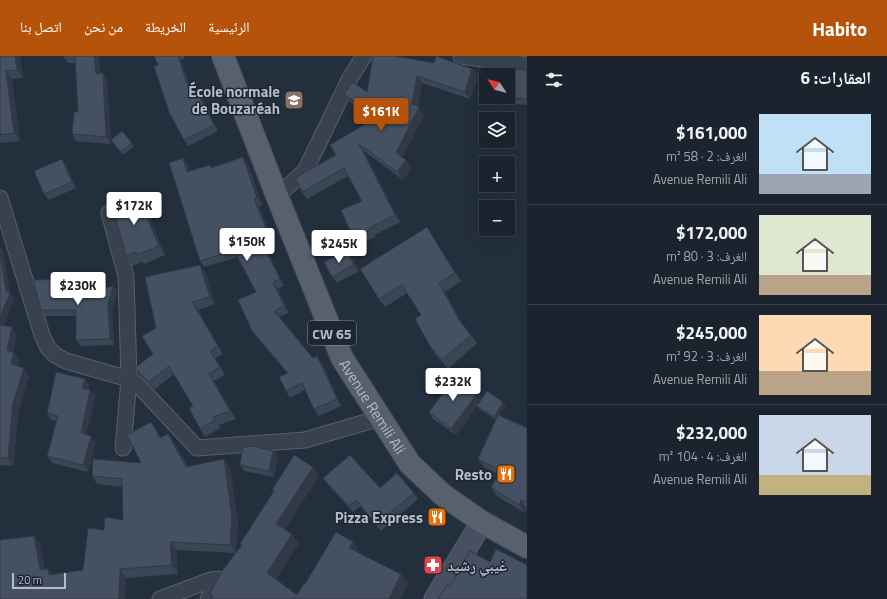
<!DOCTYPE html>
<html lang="ar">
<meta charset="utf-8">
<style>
body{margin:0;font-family:"Titillium Web","Noto Naskh Arabic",sans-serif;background:#282f3a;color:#f1f3f6;direction:rtl;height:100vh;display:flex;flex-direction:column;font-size:15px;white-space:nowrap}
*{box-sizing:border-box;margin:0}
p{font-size:13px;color:#a0a4aa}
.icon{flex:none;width:22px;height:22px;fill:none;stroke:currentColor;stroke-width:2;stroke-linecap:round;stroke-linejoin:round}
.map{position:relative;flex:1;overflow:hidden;direction:ltr}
.panel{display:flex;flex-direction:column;background:#1b232e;width:360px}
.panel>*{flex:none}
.needle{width:26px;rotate:305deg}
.fabs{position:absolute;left:479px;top:12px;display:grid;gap:8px}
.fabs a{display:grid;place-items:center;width:36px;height:36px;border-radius:0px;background:#1b232e;box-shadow:0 4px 16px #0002,0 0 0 1px #39404a;font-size:20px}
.scale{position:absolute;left:12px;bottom:10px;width:54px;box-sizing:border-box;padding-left:4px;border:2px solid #b4bcc9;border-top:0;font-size:11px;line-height:14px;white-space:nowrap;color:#b4bcc9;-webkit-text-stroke:3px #1d2633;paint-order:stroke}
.price{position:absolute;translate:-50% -34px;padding:0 9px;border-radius:4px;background:#fff;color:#222;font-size:13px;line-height:26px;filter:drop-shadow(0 1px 2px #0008)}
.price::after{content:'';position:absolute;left:50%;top:24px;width:12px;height:9px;margin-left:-6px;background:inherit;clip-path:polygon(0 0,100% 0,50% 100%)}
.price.current{background:#b45309;color:#fff}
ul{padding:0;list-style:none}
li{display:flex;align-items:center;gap:12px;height:100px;padding:0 16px}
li+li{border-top:1px solid #39404a}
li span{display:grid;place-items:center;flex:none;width:112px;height:80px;border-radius:0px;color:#555}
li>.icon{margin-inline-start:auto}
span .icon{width:48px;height:48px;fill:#fffc;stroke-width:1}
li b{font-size:17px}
h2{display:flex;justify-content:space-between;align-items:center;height:48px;padding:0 16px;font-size:17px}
header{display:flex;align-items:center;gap:24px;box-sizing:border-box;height:56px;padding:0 20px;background:#b45309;color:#fff}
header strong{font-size:19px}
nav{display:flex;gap:22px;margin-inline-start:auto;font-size:14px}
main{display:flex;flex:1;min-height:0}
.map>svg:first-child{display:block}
</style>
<header>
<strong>Habito</strong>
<nav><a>الرئيسية</a><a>الخريطة</a><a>من نحن</a><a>اتصل بنا</a></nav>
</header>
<main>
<section class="panel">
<h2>العقارات: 6<svg class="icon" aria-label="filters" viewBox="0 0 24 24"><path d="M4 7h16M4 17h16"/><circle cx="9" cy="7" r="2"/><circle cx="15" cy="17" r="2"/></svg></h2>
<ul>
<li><span style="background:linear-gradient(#bfe0f5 75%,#9aa5b1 0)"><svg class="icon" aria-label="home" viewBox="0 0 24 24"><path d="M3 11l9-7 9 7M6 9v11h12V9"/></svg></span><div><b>$161,000</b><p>الغرف: 2 · 58 m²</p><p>Avenue Remili Ali</p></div></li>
<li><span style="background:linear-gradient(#dfe7d0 75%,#b9a48a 0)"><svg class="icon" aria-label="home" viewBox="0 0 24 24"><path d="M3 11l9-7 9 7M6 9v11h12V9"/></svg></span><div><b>$172,000</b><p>الغرف: 3 · 80 m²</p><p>Avenue Remili Ali</p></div></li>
<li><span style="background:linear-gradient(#ffd9b3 70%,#b9a48a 0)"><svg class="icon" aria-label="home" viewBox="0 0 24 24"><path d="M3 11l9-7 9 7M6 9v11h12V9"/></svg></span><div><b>$245,000</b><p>الغرف: 3 · 92 m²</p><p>Avenue Remili Ali</p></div></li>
<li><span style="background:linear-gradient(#c9d6e8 75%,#c2b280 0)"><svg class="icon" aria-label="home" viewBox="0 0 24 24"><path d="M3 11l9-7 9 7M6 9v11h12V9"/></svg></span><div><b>$232,000</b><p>الغرف: 4 · 104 m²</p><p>Avenue Remili Ali</p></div></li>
</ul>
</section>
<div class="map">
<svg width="527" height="543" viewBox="0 0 527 543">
<rect width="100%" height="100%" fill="#242f3e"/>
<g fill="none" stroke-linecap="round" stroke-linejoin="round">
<!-- street casing -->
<g stroke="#565f6c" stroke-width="17">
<path id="street" d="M461,0L527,9
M277,140L305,115L350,22L364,0
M0,142L42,279L48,292L55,299L66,305L129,323L139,330L197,392L305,384L380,362
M109,157L126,220L129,323L123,392
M160,543L211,524L220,523
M208,543L220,523"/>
</g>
<!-- secondary casing -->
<g stroke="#565f6c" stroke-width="23">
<path id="secondary" d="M435,543L482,466"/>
</g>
<!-- primary casing -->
<g stroke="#414a57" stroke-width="24">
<g id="primary">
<path id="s1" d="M223,0L277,140L342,302L410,408L443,439L482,466L527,491"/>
</g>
</g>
<!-- street -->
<use href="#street" stroke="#38414e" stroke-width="15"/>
<!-- secondary -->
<use href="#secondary" stroke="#465061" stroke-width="21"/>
<!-- primary -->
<use href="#primary" stroke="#56606e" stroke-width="22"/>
</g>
<!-- wall -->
<path fill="#3b4654" d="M0,0H20L23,22L12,23L20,85L0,87Z
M63,0H99L100,18L103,17L107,24L111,88L76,85L72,78L78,56L75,7H68Z
M154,0H184L185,2L181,4L193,38L197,36L202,42L218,75L188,90L184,84L158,9Z
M434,7L472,13L478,20L470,43L422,27L418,51L424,59L402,102L411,112L403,124L364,95L400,166L375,179V181L358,188L353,181L362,145L348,120L307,143L302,136L336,99L372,64L349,45L344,38L367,36Z
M527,14V49L516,48L511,41Z
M114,87H132L134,90L123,99Z
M243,101L248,108L262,149L259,150L275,190L267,194L284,230L278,233L289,257L279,261L313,302L322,307L341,350L319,360L314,353L305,334L290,342L286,335L287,317L252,275L256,236L238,201L204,211L200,205L188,109L190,115L212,111Z
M66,109L76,132L49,144L44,138Z
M144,147L165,199L144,208L142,206L133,210L126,200Z
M432,180L461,225L445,236L463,269L471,279L477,287L448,313L435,298L430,290L421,259L407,237L385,251L379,243Z
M0,190L3,195L9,236L14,243L4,269L17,279L13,296L14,297L20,304L18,310L29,320L19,354L13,410L0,409Z
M346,194L351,200L359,215L337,227L332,221Z
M206,217L215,248L198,254L223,298L215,302L225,319L214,325L236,363L219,369L220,372L205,381L200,373L193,350L174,318L155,333L140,320L135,312L153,298L156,272Z
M84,229L86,236L113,230L117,236L112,254L114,289L81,290L76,284V260H46L41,254Z
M89,329L88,333L90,334L95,340L86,379L96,386L88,416L52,407L47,400L57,365L51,364L47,357Z
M478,336L482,342L506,350L499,359L527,372V454L525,457L497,440L491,431L499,419L484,411L478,403L496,364L479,353L477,350L456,379L433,363L429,356Z
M151,366L161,382L168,378L174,386L188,411L230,412L238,468L236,497L241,490L240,488L273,436L272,434L313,411L319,420L285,473L299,487L276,523L297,539L305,528L353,486L359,495L358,497L401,518L408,527L400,543L212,541L210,538L236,497L176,494L178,518L126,522L0,543L34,480L40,489L45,514L52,518L83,514L104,474L123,464L122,431L97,428L92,420L141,407Z
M273,395L278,401L274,421L244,415L240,409Z
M323,422L414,437L418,443L381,475L361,450L353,456L328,429Z"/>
<!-- shaded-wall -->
<path fill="#303945" d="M15,0H20L23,22L17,14Z
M94,0H99L100,24L96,18Z
M178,0H179L181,4L195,45L191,39Z
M472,13L478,20L470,43L465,36Z
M6,15L12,23L20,85L14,77Z
M103,17L107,24L111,88L106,81Z
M417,20L422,27L418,54L419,51L424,59L401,104L396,97L412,48Z
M197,36L202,42L218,75L214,69Z
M359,88L364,95L400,166L395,159Z
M243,101L248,108L262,149L257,142Z
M183,102L188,109L192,123L187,116Z
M62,103L66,109L76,132L72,126Z
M406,104L411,112L403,124L397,116Z
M137,138L144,147L165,199L159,190Z
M254,143L259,150L275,190L271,184Z
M262,187L267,194L284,230L280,223Z
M0,190L3,195L10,237L14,243L2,273L0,270V261L6,235L0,196Z
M346,194L351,200L359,215L354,209Z
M200,209L206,217L215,248L210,241Z
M80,223L84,229L88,243L84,237Z
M273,226L278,233L289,257L284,250Z
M439,227L445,236L465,273L459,264Z
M113,230L117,236L112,254L114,289L110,283L108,248Z
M192,246L198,254L223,298L218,290Z
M12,271L17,279L12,302L7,294Z
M14,297L20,304L16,316L11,308Z
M317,300L322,307L341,350L337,343Z
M24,312L29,320L19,354L13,410L8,402L13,347Z
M209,318L214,325L236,363L230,355Z
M85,323L89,329L87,339L82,332Z
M90,334L95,340L85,384L81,377Z
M478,336L483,343L456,379L451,373Z
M503,346L506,350L496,364L494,361Z
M151,366L157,374L166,390L160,382Z
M168,378L174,386L192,420L186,411Z
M91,380L96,386L88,416L83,409Z
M273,395L278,401L274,421L269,415Z
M224,403L230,412L238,468L236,497L230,489Z
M313,411L319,420L283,477L276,468Z
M521,444L527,452V454L525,457L519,449Z
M292,478L299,487L274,526L267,517Z
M34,480L40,489L46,523L40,514Z
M170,486L176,494L178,518L172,509Z
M353,486L359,495L355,502L349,492Z
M48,513L54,522L49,519Z
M120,513L126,522L125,543H119Z
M401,518L408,527L400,543H389Z"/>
<!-- building -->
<path fill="#455162" stroke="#303945" d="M0,0H15L17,14L6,15L14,77L0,79Z
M75,0H94L96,18L103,17L106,81L72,78L74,56H78Z
M154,0H178L191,39L197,36L214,69L184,84L169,56L154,10L158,9Z
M373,0H395L434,7L436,0L472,13L465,36L417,20L412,48L419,51L396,97L406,104L397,116L359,88L395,159L369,172L370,174L353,181L341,154L362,145L344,112L302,136L296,124L300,119L336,99L330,89L375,62L344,38L353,26L367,36Z
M516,13L527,14V44L511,41Z
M122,75L132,87L121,96L111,84Z
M243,101L257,142L254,143L271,184L262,187L280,223L273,226L284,250L274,255L313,302L317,300L337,343L314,353L302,327L286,335L279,321L288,317L252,275L238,244L256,236L234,194L200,205L169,107L183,102L187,116L210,109L211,112Z
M62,103L72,126L44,138L34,115Z
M137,138L159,190L137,199L136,196L126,200L112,148Z
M427,171L455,217L439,227L459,264L471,279L442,304L430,290L415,263L421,259L402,229L379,243L360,213Z
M346,194L354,209L332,221L324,206Z
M0,196L6,235L10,237L0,261Z
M200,209L210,241L192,246L218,290L210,295L220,311L209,318L230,355L213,361L215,364L200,373L189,352L193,350L169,310L149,326L135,312L153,298L142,280L156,272L145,221Z
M80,223L84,237L113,230L108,248L110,283L76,284V254H41L34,228V224Z
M0,269L12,271L7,294L14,297L11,308L24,312L13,347L8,402H0Z
M56,316L85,323L82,332L90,334L81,377L91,380L83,409L47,400L58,360L47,357Z
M456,320L478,336L451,373L429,356Z
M487,335L503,346L494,361L477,350Z
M498,359L527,372V447L521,444L519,449L491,431L501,415L478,403Z
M151,366L160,382L168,378L186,411L224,403L232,460L230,489L170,486L172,509L120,513L119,543H0V484L34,480L40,514L48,513L49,519L83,514L88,472L104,474L105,461L123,464L122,423L92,420L93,403L141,407L127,379Z
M252,390L273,395L269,415L240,409L243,391Z
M294,399L313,411L276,468L292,478L267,517L297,539L304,527L305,528L336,476L353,486L349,492L401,518L389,543H211L213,540L210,538L222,515L242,489L240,488L274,435L272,434Z
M350,399L380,432L397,417L414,437L376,468L356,444L349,450L323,422Z
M496,493L527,509V543H438L439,541L447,529L450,531L470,495L490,506Z"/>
<!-- icons -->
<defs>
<g id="university-square" transform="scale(1)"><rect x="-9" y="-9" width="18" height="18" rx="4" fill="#8d6e63" stroke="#1d2633"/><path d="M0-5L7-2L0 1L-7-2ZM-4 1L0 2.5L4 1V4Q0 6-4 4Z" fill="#fff"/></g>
<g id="restaurant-square" transform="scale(1)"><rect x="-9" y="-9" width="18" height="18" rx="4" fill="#e8710a" stroke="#1d2633"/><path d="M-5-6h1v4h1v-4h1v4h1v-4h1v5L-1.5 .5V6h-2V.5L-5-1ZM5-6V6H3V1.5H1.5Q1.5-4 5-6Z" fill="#fff"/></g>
<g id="pharmacy-square" transform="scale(1)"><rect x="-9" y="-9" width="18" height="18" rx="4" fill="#e0444e" stroke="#1d2633"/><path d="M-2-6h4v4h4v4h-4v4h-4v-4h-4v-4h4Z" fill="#fff"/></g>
</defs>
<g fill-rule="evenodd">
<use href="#university-square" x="294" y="44"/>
<use href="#restaurant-square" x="506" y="418"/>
<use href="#restaurant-square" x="437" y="461"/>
<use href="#pharmacy-square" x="433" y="509"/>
</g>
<g text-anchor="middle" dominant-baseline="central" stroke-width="3" stroke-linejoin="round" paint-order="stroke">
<!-- shield labels -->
<rect fill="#1d2633" stroke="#878f9c" stroke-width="1" x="308" y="265" width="48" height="24" rx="3"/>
<g font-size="14" font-weight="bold" fill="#b4bcc9">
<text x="332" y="277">CW 65</text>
</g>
<!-- poi labels -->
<g font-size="15" font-weight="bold" fill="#b4bcc9" stroke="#1d2633" text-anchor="end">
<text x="280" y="35">École normale<tspan x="280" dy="17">de Bouzaréah</tspan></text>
<text x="492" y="418">Resto</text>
<text x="423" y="461">Pizza Express</text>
<text x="447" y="509" text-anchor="start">غيبي رشيد</text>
</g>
<!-- street labels -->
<g font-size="15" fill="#b4bcc9" stroke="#1d2633">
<text stroke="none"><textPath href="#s1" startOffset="382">Avenue Remili Ali</textPath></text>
</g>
</g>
</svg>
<div class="fabs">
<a><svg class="needle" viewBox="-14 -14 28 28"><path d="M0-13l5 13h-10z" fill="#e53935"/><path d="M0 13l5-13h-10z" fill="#a0a4aa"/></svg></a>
<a><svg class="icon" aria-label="layers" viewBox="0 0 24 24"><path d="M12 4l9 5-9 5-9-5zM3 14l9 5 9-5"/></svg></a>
<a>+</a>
<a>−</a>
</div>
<div class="scale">20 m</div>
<b class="price current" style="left:381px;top:76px">$161K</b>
<b class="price" style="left:134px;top:170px">$172K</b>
<b class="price" style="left:247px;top:206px">$150K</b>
<b class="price" style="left:339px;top:208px">$245K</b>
<b class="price" style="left:78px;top:250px">$230K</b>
<b class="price" style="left:453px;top:346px">$232K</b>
</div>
</main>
